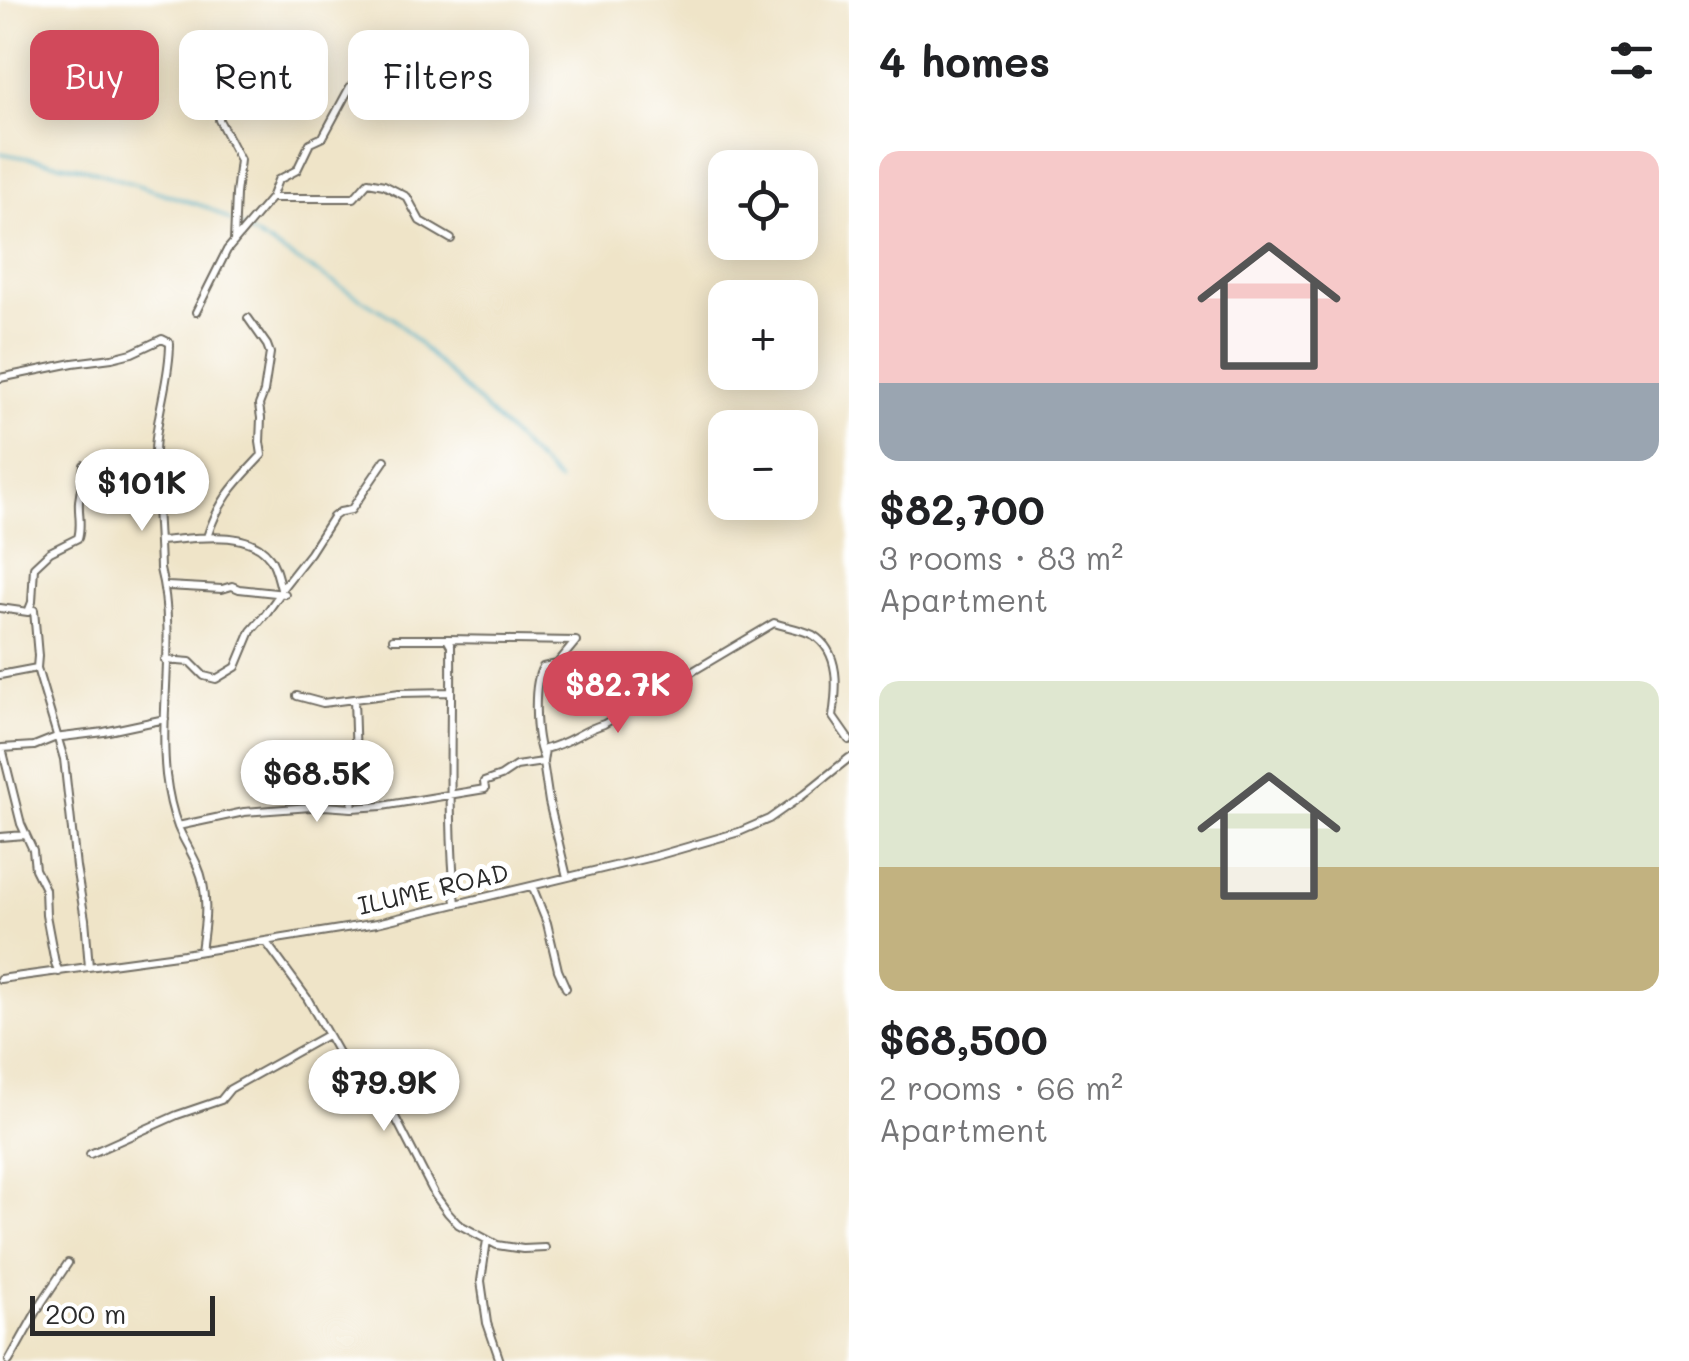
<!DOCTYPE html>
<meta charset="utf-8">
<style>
body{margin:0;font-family:Mali,sans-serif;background:#f6f6f6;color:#202124;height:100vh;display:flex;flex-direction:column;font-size:38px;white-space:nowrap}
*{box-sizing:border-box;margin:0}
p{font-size:32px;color:#757577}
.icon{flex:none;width:55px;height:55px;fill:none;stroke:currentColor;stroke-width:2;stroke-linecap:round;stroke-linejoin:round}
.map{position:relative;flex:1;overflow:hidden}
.details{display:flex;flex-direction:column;background:#fff;width:840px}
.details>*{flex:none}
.top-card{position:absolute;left:30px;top:30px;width:668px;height:90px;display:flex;gap:20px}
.controls{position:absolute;left:708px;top:150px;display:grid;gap:20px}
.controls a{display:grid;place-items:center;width:110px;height:110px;border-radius:20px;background:#fff;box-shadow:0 5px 25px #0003;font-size:50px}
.scale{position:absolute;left:30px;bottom:25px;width:185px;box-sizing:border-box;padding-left:10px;border:5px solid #2b2b2b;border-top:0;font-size:28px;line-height:35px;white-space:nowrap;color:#2b2b2b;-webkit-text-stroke:8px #fff;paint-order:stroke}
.price{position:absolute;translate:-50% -85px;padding:0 22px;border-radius:35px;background:#fff;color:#222;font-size:32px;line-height:65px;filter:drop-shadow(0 2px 5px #0008)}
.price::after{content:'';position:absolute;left:50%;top:60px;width:30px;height:22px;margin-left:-15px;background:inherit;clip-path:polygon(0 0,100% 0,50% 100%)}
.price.on{background:#d1495b;color:#fff}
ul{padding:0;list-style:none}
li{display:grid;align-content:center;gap:20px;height:530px;padding:0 30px}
li span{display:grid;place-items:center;height:310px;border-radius:20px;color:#555}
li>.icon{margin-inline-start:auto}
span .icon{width:180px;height:180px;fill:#fffc;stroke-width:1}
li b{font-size:42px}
h2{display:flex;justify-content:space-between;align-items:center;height:120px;padding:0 30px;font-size:42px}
.pill{padding:0 35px;border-radius:20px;background:#fff;box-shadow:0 5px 25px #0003;font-size:35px;line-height:90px}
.pill.on{background:#d1495b;color:#fff}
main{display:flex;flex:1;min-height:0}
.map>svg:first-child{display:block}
</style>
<main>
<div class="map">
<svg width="849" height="1361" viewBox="0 0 849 1361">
<rect width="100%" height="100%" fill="#fff"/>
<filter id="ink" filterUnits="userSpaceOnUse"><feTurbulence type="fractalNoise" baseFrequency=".01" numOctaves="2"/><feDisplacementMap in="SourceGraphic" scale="20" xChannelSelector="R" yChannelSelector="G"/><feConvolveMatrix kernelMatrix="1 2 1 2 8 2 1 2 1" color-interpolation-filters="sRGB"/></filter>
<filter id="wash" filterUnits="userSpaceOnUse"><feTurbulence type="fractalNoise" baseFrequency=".0048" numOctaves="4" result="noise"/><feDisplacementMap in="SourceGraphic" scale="40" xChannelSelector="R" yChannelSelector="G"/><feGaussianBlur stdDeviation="2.25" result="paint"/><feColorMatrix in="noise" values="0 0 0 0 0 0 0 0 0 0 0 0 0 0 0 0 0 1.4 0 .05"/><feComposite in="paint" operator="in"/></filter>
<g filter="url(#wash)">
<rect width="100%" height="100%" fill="#efe4c8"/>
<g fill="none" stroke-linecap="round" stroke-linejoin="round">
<!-- stream -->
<path stroke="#46adc6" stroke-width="2.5" d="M0,153L87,169L209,208L231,221
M238,225L393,318L559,482"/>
</g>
</g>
<g filter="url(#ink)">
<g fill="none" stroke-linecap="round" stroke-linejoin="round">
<!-- minor casing -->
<g stroke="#706c62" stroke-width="10">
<path id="minor" d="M227,80L220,103L219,120L240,160L236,194L234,242
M271,198L278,180L297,170L310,143L323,137L350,87
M196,312L227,250L271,198H354L368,182L384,185L407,197L420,221L451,239
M0,378L73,363L112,358L132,353L162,339L170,343C170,380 156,414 155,451C155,490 159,529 160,569C177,634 159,707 166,775C168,792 172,811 178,827C186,846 199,862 203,883C208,906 204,929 201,951
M207,537C220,498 235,484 262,455L260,442L261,418L259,405L264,392L270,353L267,345L248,318
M160,541C192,539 248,527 270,558C276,566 278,579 281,589
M167,586L222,589L232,586L239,589L285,594
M0,608L28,612L32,602L34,567L50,552L78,538C82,525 78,514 79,501C81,489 83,477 84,465
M34,610L38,656L37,668L64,759L76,867L85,919L89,967
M393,639H447L451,646C452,732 447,818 456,904
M448,639L576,641L557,664L543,667C532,684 535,738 543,757
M165,660L190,662L204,676L216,679L236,667L251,631L265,615L280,594L281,590L310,553L333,517L340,512L351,510L385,460
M0,675L37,668
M297,696L323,703L400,693L451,692
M543,762L549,802L567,877
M352,808L356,761L354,699
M178,826L244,812L324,806L352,808L382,806L485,789L484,782L501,776L516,766L543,762L545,749C571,743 580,731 604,724L774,623C786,627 801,629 813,635C841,652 837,689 833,717L849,740
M0,837L25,835
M532,886L547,923L558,970L566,988
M266,942L307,998L345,1065L392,1111L435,1195L448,1213L458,1224L497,1245L523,1249L545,1248
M59,972L55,963L46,915L45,889L35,869L33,850L21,824L2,748L34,746L54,738L104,732L165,719
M0,979L184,954L377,923L656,856L739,832L769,819L803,795L849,758
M90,1154L177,1115L221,1100L230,1089L327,1035
M487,1240L481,1281L487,1323L500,1361
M9,1361L42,1302L68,1263"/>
</g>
<!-- minor -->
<use href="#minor" stroke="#fff" stroke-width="6"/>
</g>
</g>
<g text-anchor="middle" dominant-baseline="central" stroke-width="10" stroke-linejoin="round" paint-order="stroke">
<!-- street labels -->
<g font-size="25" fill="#2b2b2b" stroke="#fff">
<text transform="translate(433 888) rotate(-13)">ILUME ROAD</text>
</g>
</g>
</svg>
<div class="controls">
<a><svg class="icon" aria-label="locate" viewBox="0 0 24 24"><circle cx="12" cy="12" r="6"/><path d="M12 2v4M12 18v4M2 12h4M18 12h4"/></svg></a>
<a>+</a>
<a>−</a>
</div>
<div class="scale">200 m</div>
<b class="price" style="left:142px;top:534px">$101K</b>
<b class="price on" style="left:618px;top:736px">$82.7K</b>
<b class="price" style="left:317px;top:825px">$68.5K</b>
<b class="price" style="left:384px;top:1134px">$79.9K</b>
<div class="top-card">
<a class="pill on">Buy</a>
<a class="pill">Rent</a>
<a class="pill">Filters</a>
</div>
</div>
<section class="details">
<h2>4 homes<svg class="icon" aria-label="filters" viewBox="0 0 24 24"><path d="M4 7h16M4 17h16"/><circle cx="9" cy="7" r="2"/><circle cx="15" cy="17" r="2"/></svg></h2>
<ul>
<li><span style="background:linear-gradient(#f6c9c9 75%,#9aa5b1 0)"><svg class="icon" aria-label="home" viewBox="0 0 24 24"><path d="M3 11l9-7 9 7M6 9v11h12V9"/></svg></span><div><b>$82,700</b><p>3 rooms · 83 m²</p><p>Apartment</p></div></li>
<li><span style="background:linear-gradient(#dfe7d0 60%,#c2b280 0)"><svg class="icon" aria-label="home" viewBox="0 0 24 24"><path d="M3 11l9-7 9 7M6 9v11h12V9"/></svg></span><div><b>$68,500</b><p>2 rooms · 66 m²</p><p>Apartment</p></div></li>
</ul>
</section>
</main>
